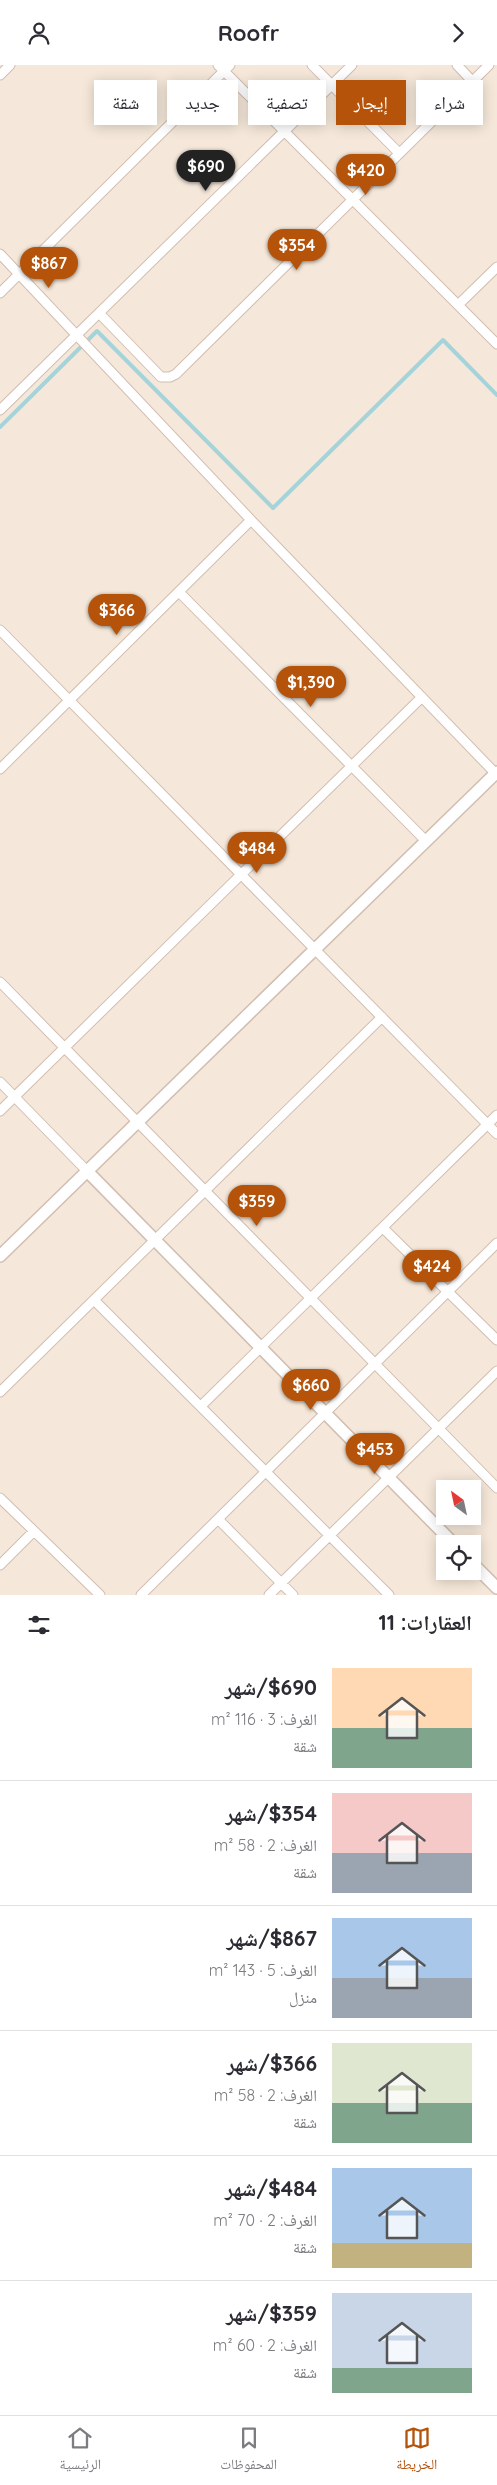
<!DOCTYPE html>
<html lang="ar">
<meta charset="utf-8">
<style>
body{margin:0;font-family:Quicksand,"Noto Naskh Arabic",sans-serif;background:#f7f7f7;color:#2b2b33;direction:rtl;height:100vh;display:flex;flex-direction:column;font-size:19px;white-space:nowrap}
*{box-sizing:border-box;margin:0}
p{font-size:16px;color:#7c7c81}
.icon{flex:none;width:28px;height:28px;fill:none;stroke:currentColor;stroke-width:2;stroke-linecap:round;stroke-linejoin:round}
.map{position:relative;height:1530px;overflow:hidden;direction:ltr}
.drawer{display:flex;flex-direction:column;background:#fff;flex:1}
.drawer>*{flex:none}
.top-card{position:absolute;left:15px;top:15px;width:468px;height:45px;direction:rtl;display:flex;gap:10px}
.needle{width:32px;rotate:327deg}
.tools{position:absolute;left:436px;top:1415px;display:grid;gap:10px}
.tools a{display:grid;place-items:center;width:45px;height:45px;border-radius:0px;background:#fff;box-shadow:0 2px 12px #0003;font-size:25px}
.price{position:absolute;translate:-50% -42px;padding:0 11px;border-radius:18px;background:#b45309;color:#fff;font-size:16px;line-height:32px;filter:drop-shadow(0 1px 2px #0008)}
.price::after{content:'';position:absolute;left:50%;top:30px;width:15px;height:11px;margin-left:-8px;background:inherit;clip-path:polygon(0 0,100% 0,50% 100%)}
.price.selected{background:#222;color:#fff}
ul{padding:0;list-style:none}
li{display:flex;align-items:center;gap:15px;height:125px;padding:0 25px}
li+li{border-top:1px solid #e1e1e2}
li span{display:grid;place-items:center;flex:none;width:140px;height:100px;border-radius:0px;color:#555}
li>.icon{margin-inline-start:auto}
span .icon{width:60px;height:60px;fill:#fffc;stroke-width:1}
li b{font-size:21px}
h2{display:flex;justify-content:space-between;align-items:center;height:60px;padding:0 25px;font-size:21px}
.tag{padding:0 18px;border-radius:0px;background:#fff;box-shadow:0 2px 12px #0003;font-size:18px;line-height:45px}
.tag.selected{background:#b45309;color:#fff}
header{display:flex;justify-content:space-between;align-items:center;height:65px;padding:0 25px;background:#fff;font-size:22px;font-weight:700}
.tabs{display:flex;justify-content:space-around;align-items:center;height:70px;border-top:1px solid #e1e1e2;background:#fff;font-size:14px;color:#7c7c81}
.tabs a{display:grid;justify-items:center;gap:2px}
.tabs .selected{color:#b45309}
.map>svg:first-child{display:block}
</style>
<header><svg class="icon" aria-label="forward" viewBox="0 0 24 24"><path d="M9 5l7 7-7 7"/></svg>Roofr<svg class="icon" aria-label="person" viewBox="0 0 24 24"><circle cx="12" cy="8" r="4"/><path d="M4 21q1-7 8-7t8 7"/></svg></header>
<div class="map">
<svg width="497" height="1530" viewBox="0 0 497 1530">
<rect width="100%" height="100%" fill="#fdf6ec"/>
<!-- residential -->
<path fill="#f5e8da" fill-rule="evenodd" d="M0,0H497V1530H0ZM445,1424H472V1451H445ZM445,1479H472V1506H445Z"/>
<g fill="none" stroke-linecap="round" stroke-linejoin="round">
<!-- stream -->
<path stroke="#a5d3da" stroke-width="4" d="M0,362L97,266L273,443L443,275L497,330"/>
<!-- minor casing -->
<g stroke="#d1beb0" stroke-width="11">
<path id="minor" d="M218,0L497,279
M312,0L399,88
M457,0L472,16
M0,10L10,0
M0,189L251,455L497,710
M0,228L230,0
M458,240L497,202
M99,248L161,312H170L176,309L489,0
M0,345L352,0
M179,527L426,776
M0,565L497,1069
M0,704L251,455
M0,917L497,1423
M0,1017L87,1106
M0,1046L422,632
M383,1163L497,1275
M94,1235L389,1530
M0,1327L382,952
M201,1341L497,1050
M0,1433L100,1530
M218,1454L293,1530
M0,1500L34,1466
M141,1530L497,1178
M269,1530L497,1306"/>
</g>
<!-- tertiary casing -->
<g stroke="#d1beb0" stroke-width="14">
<path id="tertiary" d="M87,1106L454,1479
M0,1191L497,707
M472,1498L497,1523"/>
</g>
<!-- minor -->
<use href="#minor" stroke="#fff" stroke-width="9"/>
<!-- tertiary -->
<use href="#tertiary" stroke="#fff" stroke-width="11"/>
</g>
</svg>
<div class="tools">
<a><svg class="needle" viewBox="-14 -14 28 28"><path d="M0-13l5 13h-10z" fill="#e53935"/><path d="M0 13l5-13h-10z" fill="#7c7c81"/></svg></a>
<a><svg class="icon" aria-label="locate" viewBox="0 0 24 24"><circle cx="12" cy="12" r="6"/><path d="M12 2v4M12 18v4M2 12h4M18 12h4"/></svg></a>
</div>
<b class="price selected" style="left:206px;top:127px">$690</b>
<b class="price" style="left:366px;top:131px">$420</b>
<b class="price" style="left:297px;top:206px">$354</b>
<b class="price" style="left:49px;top:224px">$867</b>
<b class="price" style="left:117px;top:571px">$366</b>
<b class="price" style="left:311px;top:643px">$1,390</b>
<b class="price" style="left:257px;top:809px">$484</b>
<b class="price" style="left:257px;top:1162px">$359</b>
<b class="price" style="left:432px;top:1227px">$424</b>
<b class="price" style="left:311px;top:1346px">$660</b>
<b class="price" style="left:375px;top:1410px">$453</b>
<div class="top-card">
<a class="tag">شراء</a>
<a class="tag selected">إيجار</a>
<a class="tag">تصفية</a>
<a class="tag">جديد</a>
<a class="tag">شقة</a>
</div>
</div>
<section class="drawer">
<h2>العقارات: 11<svg class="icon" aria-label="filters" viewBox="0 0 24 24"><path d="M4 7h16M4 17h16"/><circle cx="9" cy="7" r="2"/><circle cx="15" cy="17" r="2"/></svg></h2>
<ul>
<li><span style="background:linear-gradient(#ffd9b3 60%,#7fa58c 0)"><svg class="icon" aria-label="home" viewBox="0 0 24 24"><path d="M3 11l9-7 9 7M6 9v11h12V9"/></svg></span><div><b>$690/شهر</b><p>الغرف: 3 · 116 m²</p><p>شقة</p></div></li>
<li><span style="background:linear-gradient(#f6c9c9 60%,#9aa5b1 0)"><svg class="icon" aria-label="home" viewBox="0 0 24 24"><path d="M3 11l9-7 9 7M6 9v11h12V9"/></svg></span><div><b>$354/شهر</b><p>الغرف: 2 · 58 m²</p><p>شقة</p></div></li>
<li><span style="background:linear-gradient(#a9c7e8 60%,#9aa5b1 0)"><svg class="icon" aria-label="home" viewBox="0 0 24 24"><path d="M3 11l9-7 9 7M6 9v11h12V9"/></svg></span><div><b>$867/شهر</b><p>الغرف: 5 · 143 m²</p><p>منزل</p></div></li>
<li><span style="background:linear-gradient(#dfe7d0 60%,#7fa58c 0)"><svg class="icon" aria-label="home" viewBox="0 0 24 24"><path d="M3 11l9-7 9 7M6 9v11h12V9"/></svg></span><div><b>$366/شهر</b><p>الغرف: 2 · 58 m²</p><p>شقة</p></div></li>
<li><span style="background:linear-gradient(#a9c7e8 75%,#c2b280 0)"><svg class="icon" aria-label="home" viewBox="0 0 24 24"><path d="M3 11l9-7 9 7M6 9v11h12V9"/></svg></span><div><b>$484/شهر</b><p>الغرف: 2 · 70 m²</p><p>شقة</p></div></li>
<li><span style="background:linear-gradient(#c9d6e8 75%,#7fa58c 0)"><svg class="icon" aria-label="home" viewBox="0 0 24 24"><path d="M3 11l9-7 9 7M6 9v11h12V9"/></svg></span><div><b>$359/شهر</b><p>الغرف: 2 · 60 m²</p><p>شقة</p></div></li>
</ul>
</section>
<nav class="tabs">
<a class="selected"><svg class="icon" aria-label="map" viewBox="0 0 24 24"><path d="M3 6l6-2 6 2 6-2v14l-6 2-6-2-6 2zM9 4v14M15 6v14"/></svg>الخريطة</a>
<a><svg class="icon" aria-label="saved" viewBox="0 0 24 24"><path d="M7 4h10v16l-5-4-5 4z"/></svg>المحفوظات</a>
<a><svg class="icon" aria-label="home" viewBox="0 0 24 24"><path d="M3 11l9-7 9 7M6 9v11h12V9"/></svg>الرئيسية</a>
</nav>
